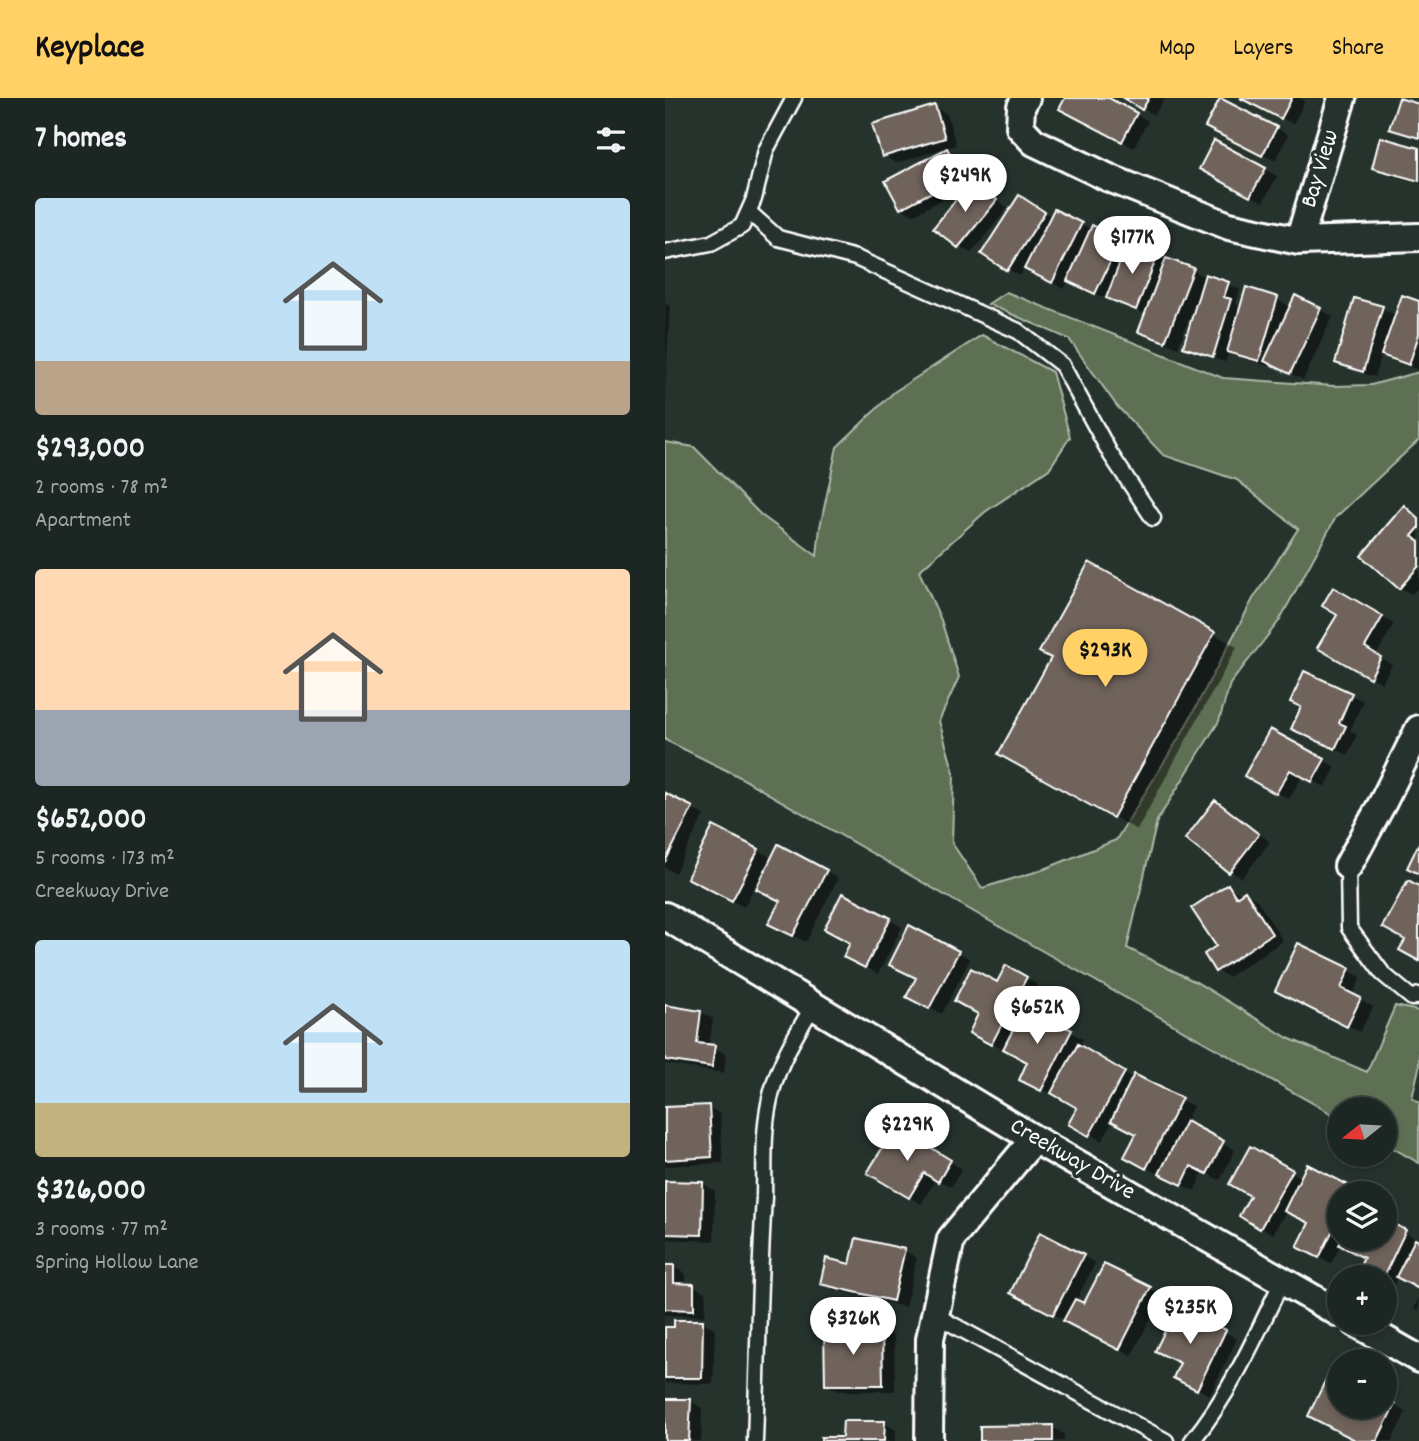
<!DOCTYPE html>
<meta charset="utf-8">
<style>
body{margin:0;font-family:Dekko,sans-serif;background:#29322f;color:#f1f3f6;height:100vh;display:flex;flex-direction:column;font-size:26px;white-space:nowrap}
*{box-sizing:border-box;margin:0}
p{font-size:23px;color:#a0a5a5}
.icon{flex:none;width:38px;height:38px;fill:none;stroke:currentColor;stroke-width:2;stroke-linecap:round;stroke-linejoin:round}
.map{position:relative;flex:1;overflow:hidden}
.side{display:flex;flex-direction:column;background:#1c2622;width:665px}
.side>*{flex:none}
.needle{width:46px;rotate:252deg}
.tools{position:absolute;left:662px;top:999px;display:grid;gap:14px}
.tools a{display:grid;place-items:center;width:70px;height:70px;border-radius:50%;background:#1c2622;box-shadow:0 4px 10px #0003,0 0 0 2px #3a4340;font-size:35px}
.price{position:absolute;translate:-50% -60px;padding:0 16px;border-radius:24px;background:#fff;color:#222;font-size:23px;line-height:46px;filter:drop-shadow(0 2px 4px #0008)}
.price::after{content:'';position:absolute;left:50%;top:42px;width:21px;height:16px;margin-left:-10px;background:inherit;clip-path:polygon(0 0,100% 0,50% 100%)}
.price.current{background:#ffd166;color:#111}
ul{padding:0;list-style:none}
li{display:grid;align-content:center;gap:14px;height:371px;padding:0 35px}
li span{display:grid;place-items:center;height:217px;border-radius:7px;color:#555}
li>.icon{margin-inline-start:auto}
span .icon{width:126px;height:126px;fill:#fffc;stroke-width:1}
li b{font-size:30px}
h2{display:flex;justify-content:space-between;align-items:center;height:84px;padding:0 35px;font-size:30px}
header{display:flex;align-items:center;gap:42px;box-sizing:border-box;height:98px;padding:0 35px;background:#ffd166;color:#111}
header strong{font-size:33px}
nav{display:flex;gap:38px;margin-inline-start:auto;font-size:24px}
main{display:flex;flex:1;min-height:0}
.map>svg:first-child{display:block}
</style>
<header>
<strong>Keyplace</strong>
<nav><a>Map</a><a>Layers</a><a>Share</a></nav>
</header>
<main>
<section class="side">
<h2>7 homes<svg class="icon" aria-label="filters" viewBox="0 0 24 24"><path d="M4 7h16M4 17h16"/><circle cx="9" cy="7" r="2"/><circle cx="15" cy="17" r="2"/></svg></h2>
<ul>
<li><span style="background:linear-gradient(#bfe0f5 75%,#b9a48a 0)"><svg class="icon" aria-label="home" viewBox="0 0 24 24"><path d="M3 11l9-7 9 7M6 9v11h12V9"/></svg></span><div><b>$293,000</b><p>2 rooms · 78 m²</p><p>Apartment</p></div></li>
<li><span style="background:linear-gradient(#ffd9b3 65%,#9aa5b1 0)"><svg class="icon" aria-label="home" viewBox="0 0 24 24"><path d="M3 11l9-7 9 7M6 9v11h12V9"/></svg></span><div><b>$652,000</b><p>5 rooms · 173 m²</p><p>Creekway Drive</p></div></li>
<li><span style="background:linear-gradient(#bfe0f5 75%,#c2b280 0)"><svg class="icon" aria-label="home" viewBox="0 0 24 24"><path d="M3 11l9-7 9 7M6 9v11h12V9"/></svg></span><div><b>$326,000</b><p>3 rooms · 77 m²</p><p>Spring Hollow Lane</p></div></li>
</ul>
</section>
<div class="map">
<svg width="754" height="1343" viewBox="0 0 754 1343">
<rect width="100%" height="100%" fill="#26332d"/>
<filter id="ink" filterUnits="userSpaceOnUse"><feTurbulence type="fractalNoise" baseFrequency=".0143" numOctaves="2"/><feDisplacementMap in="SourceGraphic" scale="14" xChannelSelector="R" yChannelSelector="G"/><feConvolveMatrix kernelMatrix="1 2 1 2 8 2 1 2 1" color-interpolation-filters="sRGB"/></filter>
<g filter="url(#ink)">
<!-- green -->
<path fill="#5d7053" stroke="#aeb8a9" stroke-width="2" d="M341,194L558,280L669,288L706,287L754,274V342L671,419L614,523L565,586L554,623L492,723L462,850L531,884L623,940L702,974L730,908L754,913V970L747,1000L754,1004V1065L719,1045V1012H674V1020L349,837L71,677L0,642V344L29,349L96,417L152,458L155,429L172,349L229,294L317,237L387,274L405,339L384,371L320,414L254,473L276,522L294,579L274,623L289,675L287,745L317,790L377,772L451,742L517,635L588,501L633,431L572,382L498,357L452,308L404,241L323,206Z"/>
<!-- shadow -->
<path fill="#0007" d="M402,0H440L483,23L469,50L409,17Z
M462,0H500L489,17Z
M577,0H634L640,3L628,26Z
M735,2L754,8V42L726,30Z
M269,9L282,16L291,47L231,65L219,58Z
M611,30L623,37L610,63L555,35Z
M716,42L754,52V85L721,76L709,69Z
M282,52L294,59L307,84L343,110L306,155L294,148L306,86L248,117L236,110Z
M536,71H600L612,78L598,104Z
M367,106L387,119L416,126L502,163L528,172L541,180L563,186L575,192L571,206L577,209L612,201L626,209L631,200L668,218L638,282L607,266V269L577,260L564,253L560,264L532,255L520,248L534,202L531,201L513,250L475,233L481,217L444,200L443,202L404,182L399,191L360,170L355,178L343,171Z
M738,199L754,204V272L730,264L717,256L710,279L684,271L672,264L717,210L731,218Z
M0,205L5,208L0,298Z
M739,410L754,419V489L747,496L735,490Z
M669,492L729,526L711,557L727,567L717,585L655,550L674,516Z
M549,536L572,549L472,732L336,655Z
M639,575L698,603L685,633L692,636L683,657L640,637L637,609Z
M606,634L671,669L660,689L638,677L624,701L582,678Z
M0,697L39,717L10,775L0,770Z
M562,711L605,744L577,780L565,773Z
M93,752L105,759L79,809L36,786Z
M161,773L173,780L141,844L117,832Z
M563,788L577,797L580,795L592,802L618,843L563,879L551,872Z
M225,822L237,829L213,876L181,858Z
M634,847L696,879L687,898L708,909L695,934L624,899Z
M293,854L305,861L277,916L255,905L253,880Z
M342,870L373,887L361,910L418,941L414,949L469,981L528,1008L520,1025L570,1052L555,1082L538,1074L529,1093L474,1066L473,1036L448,1023L437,1043L406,1025L415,1010L356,981L364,964L306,934Z
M0,909L36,914L48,921L44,948L61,956L59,975L0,966Z
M43,1009L55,1016L58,1065L0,1068V1011Z
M231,1030L297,1071L286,1089L271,1081L256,1106L204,1074Z
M586,1051L637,1080L688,1091L695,1096H674V1141H719V1123L752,1141L754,1190L733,1178L724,1197L719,1194V1180H691L701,1160L676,1146L666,1165L646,1155V1125L622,1112L608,1136L576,1118L587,1097Z
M0,1085L38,1086L50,1093L49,1143L0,1141Z
M192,1142L240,1153L252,1160L240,1209L169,1192L157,1185L186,1169Z
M418,1158L430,1165L411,1203L420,1208L485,1191L497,1198L467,1257L359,1201Z
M0,1169H9L21,1176V1188H29L41,1195L40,1218L0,1217Z
M754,1200V1213L749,1210Z
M38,1224L50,1231L48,1286L0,1285V1231Z
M217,1232L229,1239L230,1293H173L161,1286Z
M560,1234L572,1241L545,1297L522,1286L517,1265Z
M0,1302L25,1303L37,1310L36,1343H0Z
M719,1302L741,1314L727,1343H694L674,1309H719Z
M219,1325L231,1332V1343H158L179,1341Z
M387,1329L399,1336V1343H317Z"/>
<!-- building -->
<path fill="#6f635b" stroke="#fff" stroke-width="2" d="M400,0H444L472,15L457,44L394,11Z
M459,0H484L477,12Z
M555,0L612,29L597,58L540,29Z
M575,0H627L616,21Z
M734,0L754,6V40L724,31Z
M270,7L280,40L217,59L207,26Z
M715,39L754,50V83L707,70Z
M549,42L601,70L585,99L534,71Z
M282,50L297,78L235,111L220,83Z
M307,82L332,102L293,150L268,130Z
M354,97L380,114L342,173L316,156Z
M389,111L417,125L387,185L359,171Z
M427,127L456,141L430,196L402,183Z
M463,144L493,156L471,212L441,200Z
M501,160L529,170L500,244L473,234Z
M540,176L564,184L559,199L566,201L548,259L518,249Z
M581,189L613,199L594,263L562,254Z
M630,197L656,210L625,276L599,263Z
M737,197L754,203V236L744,267L716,257Z
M689,200L718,208L698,274L670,265Z
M739,407L754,421V430L747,438L754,444V468L734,491L696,458Z
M424,464L550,534L448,720L333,656L386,560L374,554Z
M668,489L718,518L700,549L716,559L705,580L652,550L672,517L657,508Z
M639,573L687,595L674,625L681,628L670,651L626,631L636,609L625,604Z
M605,631L660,661L647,684L625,672L611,696L579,678Z
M0,695L28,709L0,764Z
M550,702L594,736L564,775L520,741Z
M48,728L94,751L67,803L22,780Z
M754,745V776L742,770Z
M113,746L162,772L128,838L103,826L115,803L91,791Z
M743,782L754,788V863L734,852L740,842L717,829Z
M563,786L571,799L580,793L607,836L550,874L539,856L551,848L526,810Z
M177,795L226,820L200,870L178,859L185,845L159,831Z
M244,827L294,853L264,911L241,899L251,880L224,867Z
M633,845L685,870L676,890L696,900L682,929L610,893Z
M341,867L362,879L326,947L304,935L313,916L289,903L306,870L332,884Z
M0,907L36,913L32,945L50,947L47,969L0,962Z
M360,908L407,932L376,993L354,982L362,964L338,951Z
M413,946L460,974L424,1038L403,1026L412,1010L386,995Z
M469,976L517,1000L481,1071L459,1059L471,1036L446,1023Z
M44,1007L47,1059L0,1062V1009Z
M521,1023L559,1043L542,1076L526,1068L517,1087L494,1076Z
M231,1028L286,1062L273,1084L259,1075L244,1100L202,1075Z
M585,1048L628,1072L595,1131L574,1118L585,1098L564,1086Z
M642,1066L689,1090L686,1096H674V1120L654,1160L632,1149L644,1125L619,1113Z
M0,1083L38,1084L37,1137L0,1136Z
M719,1121L741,1132L718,1180H689L699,1160L674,1147L677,1141H719Z
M375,1134L419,1157L388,1217L345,1195Z
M191,1140L240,1151L228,1203L155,1186L161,1160L185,1166Z
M750,1141L754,1143V1191L731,1179Z
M439,1166L486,1189L454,1252L398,1223L410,1201L419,1205Z
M0,1167H9V1185L29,1186V1212L0,1211Z
M512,1208L561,1232L532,1292L508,1280L515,1265L490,1253Z
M9,1222H38L37,1280H0V1229H9Z
M159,1231H217L218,1287H160Z
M665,1273L674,1277V1309H719V1301L730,1306L712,1343H692L643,1318Z
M0,1301H26L24,1343H0Z
M178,1323H220L219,1343H156V1339H177Z
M388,1327V1343H315V1328Z"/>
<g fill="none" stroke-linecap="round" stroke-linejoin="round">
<!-- lane casing -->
<g stroke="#fff" stroke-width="19">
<path id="lane" d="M84,114L113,140L191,160L353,233L397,267L446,357L488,420
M0,154L46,145L77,128L89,101L101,52L129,0
M683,768L684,830L718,876L747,900L754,897
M270,1217L501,1343
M90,1343C93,1261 94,1180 99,1099C100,1062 97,1029 107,993C115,962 132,935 148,908
M527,1343C566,1295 591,1238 617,1183"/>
</g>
<!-- street casing -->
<g stroke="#fff" stroke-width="32">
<path id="street" d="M361,0L356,9L355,29L369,44L444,80L564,128L634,143L754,139
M634,143L677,0
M683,768L719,702L754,631
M0,818L369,1041L674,1215
M691,1225L754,1261
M264,1343L265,1241L286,1141L369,1041"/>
</g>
<!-- lane -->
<use href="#lane" stroke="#26332d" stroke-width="14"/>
<!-- street -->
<use href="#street" stroke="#26332d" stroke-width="26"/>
</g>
</g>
<g text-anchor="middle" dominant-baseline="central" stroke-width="7" stroke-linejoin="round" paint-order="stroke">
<!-- street labels -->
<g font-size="24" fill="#fff" stroke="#26332d">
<text transform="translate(656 71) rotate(-73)">Bay View</text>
<text transform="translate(407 1062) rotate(30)">Creekway Drive</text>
</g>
</g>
</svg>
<div class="tools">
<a><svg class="needle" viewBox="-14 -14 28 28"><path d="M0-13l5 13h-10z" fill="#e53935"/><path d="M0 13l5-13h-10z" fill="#a0a5a5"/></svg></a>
<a><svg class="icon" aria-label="layers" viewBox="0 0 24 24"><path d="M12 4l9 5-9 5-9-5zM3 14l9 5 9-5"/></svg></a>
<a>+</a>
<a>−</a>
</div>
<b class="price" style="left:300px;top:116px">$249K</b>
<b class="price" style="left:467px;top:178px">$177K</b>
<b class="price current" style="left:440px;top:591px">$293K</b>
<b class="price" style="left:372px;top:948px">$652K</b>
<b class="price" style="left:242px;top:1065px">$229K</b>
<b class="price" style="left:525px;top:1248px">$235K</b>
<b class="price" style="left:188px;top:1259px">$326K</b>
</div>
</main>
